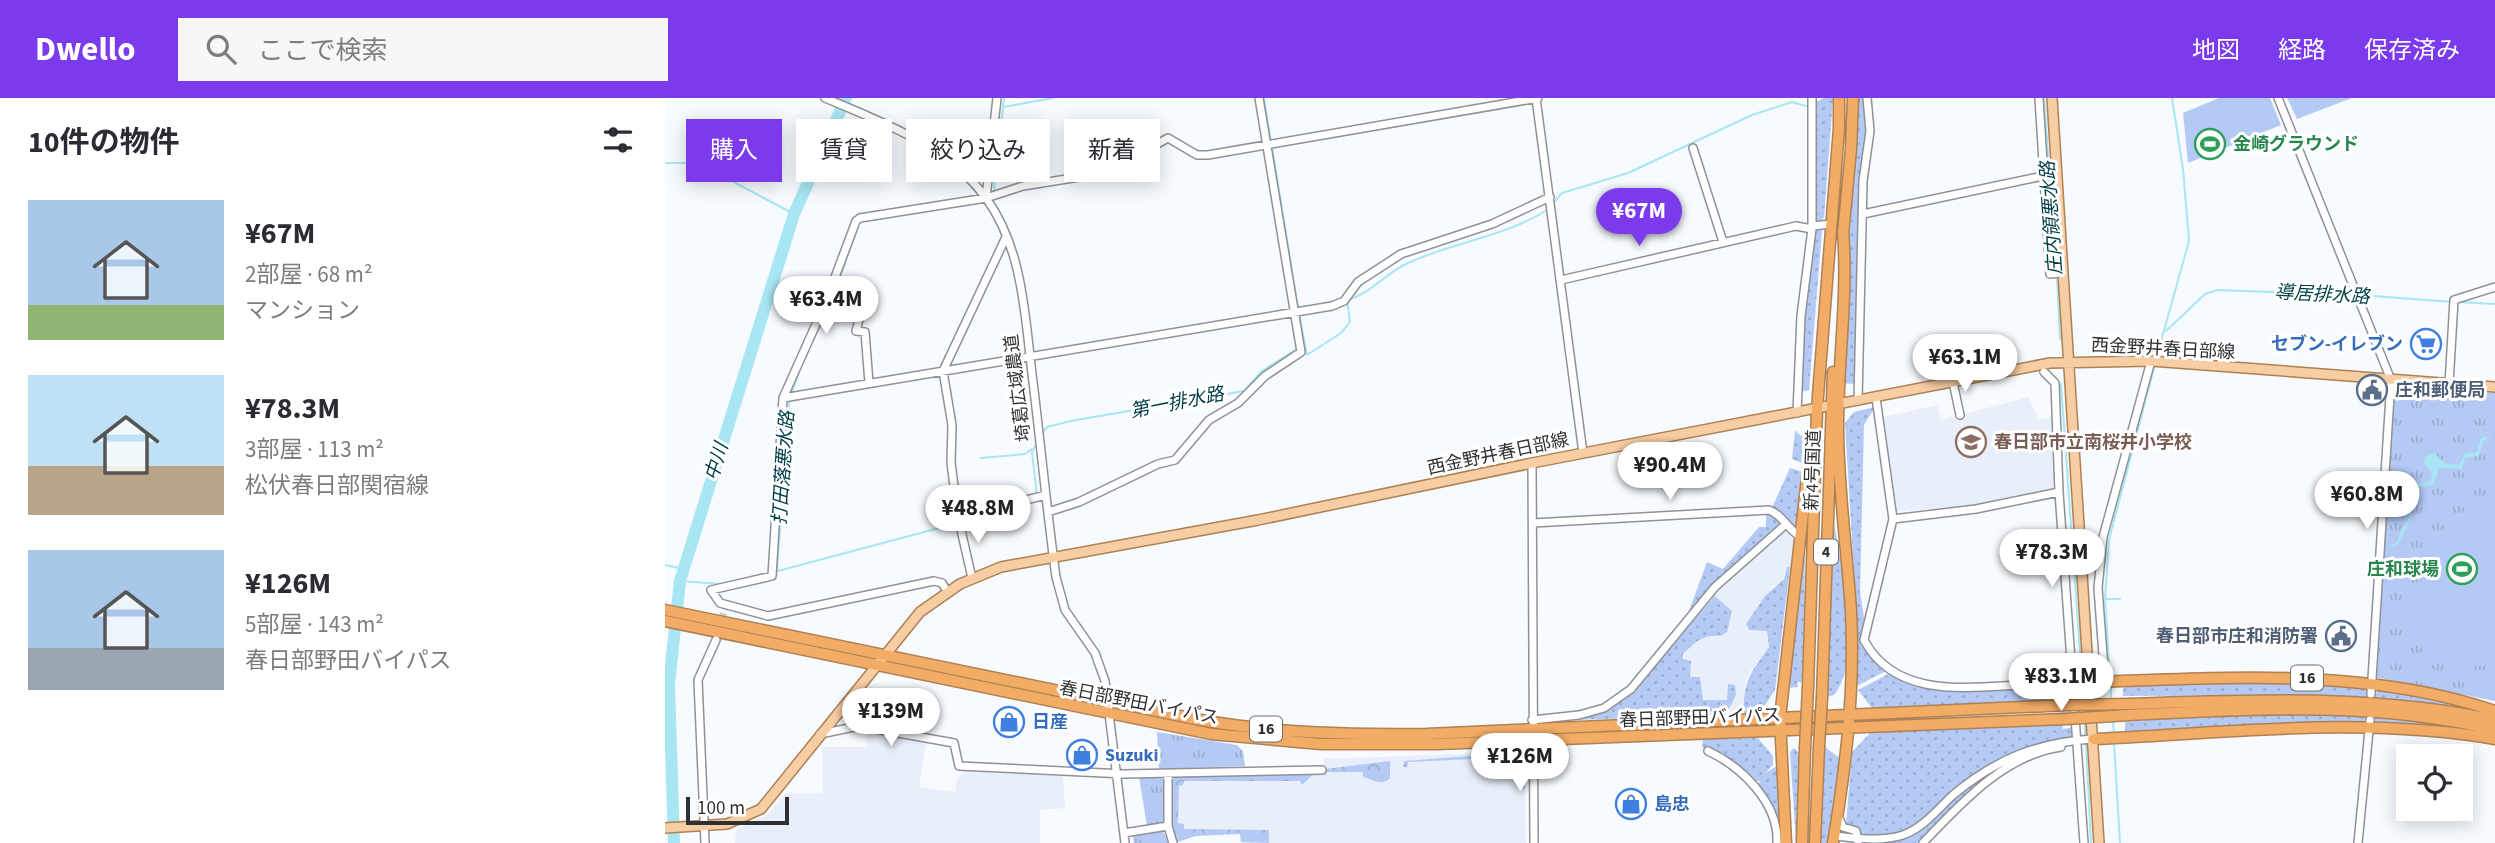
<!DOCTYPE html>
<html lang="ja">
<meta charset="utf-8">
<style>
body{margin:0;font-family:"Source Sans 3","Noto Sans JP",sans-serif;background:#f7f7f7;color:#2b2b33;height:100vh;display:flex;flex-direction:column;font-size:26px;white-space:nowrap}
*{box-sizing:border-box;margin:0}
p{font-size:23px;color:#7c7c81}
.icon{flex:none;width:38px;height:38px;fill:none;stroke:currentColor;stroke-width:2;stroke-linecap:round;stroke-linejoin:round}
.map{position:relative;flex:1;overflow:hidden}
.side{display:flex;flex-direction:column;background:#fff;width:665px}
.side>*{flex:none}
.banner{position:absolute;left:21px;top:21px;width:665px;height:63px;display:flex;gap:14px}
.controls{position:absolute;left:1731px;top:646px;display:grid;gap:14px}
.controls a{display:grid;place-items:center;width:77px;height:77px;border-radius:0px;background:#fff;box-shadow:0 4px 18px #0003;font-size:35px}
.scale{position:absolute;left:21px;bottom:18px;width:103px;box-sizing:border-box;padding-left:7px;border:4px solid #2e3032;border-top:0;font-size:19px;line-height:24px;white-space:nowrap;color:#2e3032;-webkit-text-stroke:5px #fff;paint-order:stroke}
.price{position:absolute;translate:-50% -60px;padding:0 16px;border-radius:24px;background:#fff;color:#222;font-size:23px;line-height:46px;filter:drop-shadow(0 2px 4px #0008)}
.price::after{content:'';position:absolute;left:50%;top:42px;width:21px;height:16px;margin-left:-10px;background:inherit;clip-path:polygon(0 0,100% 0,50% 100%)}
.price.selected{background:#7c3aed;color:#fff}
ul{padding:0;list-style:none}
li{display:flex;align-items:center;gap:21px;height:175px;padding:0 28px}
li span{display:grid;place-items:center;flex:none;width:196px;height:140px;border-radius:0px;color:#555}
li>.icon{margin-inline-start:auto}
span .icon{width:84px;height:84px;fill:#fffc;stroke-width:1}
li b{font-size:30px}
h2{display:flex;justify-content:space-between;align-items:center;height:84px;padding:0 28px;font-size:30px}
.pill{padding:0 24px;border-radius:0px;background:#fff;box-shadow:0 4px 18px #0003;font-size:24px;line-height:63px}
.pill.selected{background:#7c3aed;color:#fff}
header{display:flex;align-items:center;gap:42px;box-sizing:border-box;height:98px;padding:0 35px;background:#7c3aed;color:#fff}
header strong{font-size:33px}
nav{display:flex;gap:38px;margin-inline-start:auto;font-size:24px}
.search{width:490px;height:63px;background:#f7f7f7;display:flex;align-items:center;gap:18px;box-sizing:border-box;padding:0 24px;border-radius:0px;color:#7c7c81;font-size:26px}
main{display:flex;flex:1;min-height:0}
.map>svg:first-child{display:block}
</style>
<header>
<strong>Dwello</strong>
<div class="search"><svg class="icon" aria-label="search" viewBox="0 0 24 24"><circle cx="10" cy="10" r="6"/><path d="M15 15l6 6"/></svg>ここで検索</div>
<nav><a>地図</a><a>経路</a><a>保存済み</a></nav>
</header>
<main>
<section class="side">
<h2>10件の物件<svg class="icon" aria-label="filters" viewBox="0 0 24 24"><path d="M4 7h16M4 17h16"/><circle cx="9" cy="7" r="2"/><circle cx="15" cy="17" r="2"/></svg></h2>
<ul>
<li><span style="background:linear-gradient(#a9c7e8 75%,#8fb573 0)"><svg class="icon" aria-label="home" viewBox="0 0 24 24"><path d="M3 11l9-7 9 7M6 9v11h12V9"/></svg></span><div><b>¥67M</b><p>2部屋 · 68 m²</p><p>マンション</p></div></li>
<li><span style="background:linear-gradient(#bfe0f5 65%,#b9a48a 0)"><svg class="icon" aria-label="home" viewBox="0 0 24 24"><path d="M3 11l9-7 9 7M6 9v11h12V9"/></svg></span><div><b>¥78.3M</b><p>3部屋 · 113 m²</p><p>松伏春日部関宿線</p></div></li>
<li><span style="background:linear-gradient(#a9c7e8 70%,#9aa5b1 0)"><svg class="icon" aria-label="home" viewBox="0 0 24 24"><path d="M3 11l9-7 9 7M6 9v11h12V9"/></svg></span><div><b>¥126M</b><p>5部屋 · 143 m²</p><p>春日部野田バイパス</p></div></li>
</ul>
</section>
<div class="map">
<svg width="1830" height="745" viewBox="0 0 1830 745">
<defs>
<pattern id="grass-dots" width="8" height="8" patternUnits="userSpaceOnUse" patternTransform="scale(1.75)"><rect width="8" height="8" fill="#b4caf5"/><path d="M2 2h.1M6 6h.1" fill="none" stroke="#9baed2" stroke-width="1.8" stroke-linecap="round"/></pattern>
<pattern id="forest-crowns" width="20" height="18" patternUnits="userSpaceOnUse" patternTransform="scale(1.75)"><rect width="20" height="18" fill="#b4caf5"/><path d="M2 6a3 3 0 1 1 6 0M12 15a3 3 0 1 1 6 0" fill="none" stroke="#9baed2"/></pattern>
<pattern id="park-tufts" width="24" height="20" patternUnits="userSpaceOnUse" patternTransform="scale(1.75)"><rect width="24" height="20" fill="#b4caf5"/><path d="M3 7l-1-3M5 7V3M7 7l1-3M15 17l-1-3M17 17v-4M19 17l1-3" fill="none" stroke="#9baed2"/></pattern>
</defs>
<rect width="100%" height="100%" fill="#f7fafe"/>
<!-- built -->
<path fill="#e9effa" d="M1364,299L1373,322L1387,319L1391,391L1308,409L1231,413L1219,319L1272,307L1276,322Z
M1118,430L1130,439L1125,469H1122L1115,486L1107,488L1091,533H1102L1104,549L1084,575L1079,589V616L1061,617L1071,597L1062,602H1037L1035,580L1025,579L1018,555L1034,540L1045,537L1056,538L1067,513L1050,498Z
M202,634L261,644L254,689L290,694L292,681L299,673L398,678L400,710L375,712V745H70L71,732L103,716L120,696L158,695L157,649H202Z
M819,655H860L861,745H585L576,744L575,736L531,738L512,744L508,678L659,675V661Z"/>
<!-- grass -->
<path fill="url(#grass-dots)" d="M1159,0H1168L1159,119L1156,124L1150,125L1151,4Z
M1192,0H1198L1201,45L1189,286L1177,285Z
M1153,128L1157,133L1144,292L1136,294L1140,214L1149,130Z
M1210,309L1199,327L1195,493L1201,534L1198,543L1206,558L1221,573L1192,588V523L1180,325L1189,314Z
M1130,333L1138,339L1137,365L1127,361Z
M1125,370L1138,374L1130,434L1106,412Z
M1101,415L1110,416L1117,426L1088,450L1003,544L1021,521L1042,464L1058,471L1094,429H1101Z
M1168,419C1175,463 1199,561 1169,597L1162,599Z
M1140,450L1138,584H1132L1133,589L1122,590Z
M1122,469H1125L1110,592L1095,615L1079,616C1078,582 1085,576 1104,549L1102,533L1084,532L1081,526L1100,498L1119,481Z
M1050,498L1067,513L1062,534L1056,538C1038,536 1030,544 1018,556V561L1026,563L1025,579H1035L1038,602H1062L1063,586L1070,587L1071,597L1061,617L878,623L935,610L981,578Z
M1223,576L1279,593L1400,588L1408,592V599L1376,604L1207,610L1193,592Z
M1602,582L1702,588V595H1712L1713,589L1830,617L1780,608L1668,597L1458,598V591L1463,587Z
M1573,615C1660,615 1744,619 1830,636L1710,628V621L1700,620L1699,627L1465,636L1460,634V624Z
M1397,624L1398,631L1409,629V639C1364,645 1329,663 1293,690C1253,720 1252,738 1196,737L1194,731L1181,726L1187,654L1207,633Z
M1093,640L1108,658V667L1100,675L1112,668L1116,745L1092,689L1095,683H1087L1060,659L1037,649L1038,641Z
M1160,649L1176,661L1165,745H1155Z
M1129,650L1134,655L1131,745L1125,654Z
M1378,651L1294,704L1254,745H1197L1228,744L1246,738L1303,689L1350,659Z"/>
<!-- forest -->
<path fill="url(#forest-crowns)" d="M805,658H860V690L857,691V668L852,667L851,659L743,664L742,669H738L739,663Z
M725,663V680C717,689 707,681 698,679V674H662L660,679V671Z
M650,675L637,687L635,683H519L518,687L514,688L513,725L519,726V731L604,732V745L576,744L575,736L531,738L512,744L506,729L508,678Z"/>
<!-- park -->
<path fill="url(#park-tufts)" d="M1730,289L1830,295V603L1710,579Z
M492,634L572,647L578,653L580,668L494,671Z
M498,678L500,722L497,726L482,728L474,679Z
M497,732L505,745H469L468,737Z"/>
<!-- garden -->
<path fill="#b4caf5" d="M1554,0H1605L1616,27L1523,65L1518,15Z
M1622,0H1687L1632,21Z
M1797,424L1827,427L1830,431V565C1786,579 1740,549 1742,502Z"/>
<!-- water -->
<path fill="#a7e6f2" d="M1828,338L1818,343L1814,358L1800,360L1797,371L1774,370L1769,386L1747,391L1743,398L1747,418L1733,446L1722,451L1733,443C1735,429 1743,427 1745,417C1748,406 1738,400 1741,389L1746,385L1766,384L1767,374L1759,365L1760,359L1769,355L1781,366L1794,367L1800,356L1812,354L1816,340Z"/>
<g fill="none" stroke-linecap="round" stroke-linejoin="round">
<!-- stream -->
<path stroke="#a7e6f2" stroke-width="2" d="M599,0L606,44
M1379,0L1384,72
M339,9L388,0
M607,49L633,210
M0,65H33L129,116
M1384,78L1391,174
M329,93L339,0
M888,105L897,95L963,75L1087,17L1127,4L1141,8
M234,117L319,104
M1392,179L1395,241
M1695,197L1787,204
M1793,204L1830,206
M166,205L192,131
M634,215L642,257L676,235L685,224L682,202C705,196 720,176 741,166C787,144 840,139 882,112
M1501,233L1540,196L1552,192L1689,197
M146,246L164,210
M1491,261L1524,143L1518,71L1507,0
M1396,286L1417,582
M127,295L136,267
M377,337L382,329L406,323L579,293L597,273L632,251
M372,345L367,354L372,397
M316,360L360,356L367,351
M298,423L373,402
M0,467L18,471
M112,472L124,303
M109,474L293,425
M15,483L55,486
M1441,501H1455
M1445,580L1440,501L1444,442L1490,266
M1418,588V603
M1446,589V601
M1420,623V638
M1448,624L1449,636
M1421,644L1426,745
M1449,645L1455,745"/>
<!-- river -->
<path stroke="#a7e6f2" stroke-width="12" d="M9,745L4,586L15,483L129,116L181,0"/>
<!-- minor-tunnel -->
<path stroke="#cfd2d5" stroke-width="7" stroke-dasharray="7 3.5" stroke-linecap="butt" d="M51,542L61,507"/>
<!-- minor casing -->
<g stroke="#8e9298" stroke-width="10">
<path id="minor" d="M160,0C217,24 283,48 321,100C359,152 360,222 368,284C376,349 382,414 391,479L400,512L430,555L440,583L460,745
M871,0L918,355
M1374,0L1385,176L1398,175
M1613,0L1726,282L1706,596
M1028,50L1058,144
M321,100L332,0
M1198,116L1392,75
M1147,128L1166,126
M896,182L1131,128L1147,131
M160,206L196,214L191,233L200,234L204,285
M1379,274L1390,285L1394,394L1419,745
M1288,284L1295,317
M1784,286L1789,202L1830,189
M118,300L667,208L679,203L693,184L736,156L827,126L885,99
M1211,300L1228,421L1199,542C1230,600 1300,590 1355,587C1379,585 1402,586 1425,584
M1193,303L1198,83L1205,33L1202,0
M1132,315L1136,218L1147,131V0
M867,365L869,745
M383,414L414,404L493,366L510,362L544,322L573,305L600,278L636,254L594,0
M293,419L381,397
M1228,421L1311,411L1394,394
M868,425L1104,412C1118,417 1123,432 1136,439
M307,480L293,419L286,365L287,327L278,273L341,139
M282,493L277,485L269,483L103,518L55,505L46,492L107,478L118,300L160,206L191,123L195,120L321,100L358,88L439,75L503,40L532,57H543L873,0
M1440,584L1433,490L1438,439L1486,263
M867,622L914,617L939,610L966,591L1050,489L1120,427
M155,636L194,628L289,645L294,668L459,676L657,672
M1043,653C1077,669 1114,705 1112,745
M503,676V728L508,745
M1173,718L1178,729L1191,733L1193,745
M459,735L503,728
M1169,738C1191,740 1217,744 1238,737C1258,730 1273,711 1288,697C1331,661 1373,644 1429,641
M40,745L33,582L51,542
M1258,745C1295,706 1339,657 1396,649
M1693,745L1705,622"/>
</g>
<!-- major casing -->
<g stroke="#ad8154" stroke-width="12">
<path id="major" d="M1387,0L1434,745
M0,730L62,726L96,711L255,514L295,486L336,469L593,422L867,365L1385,265L1486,263L1830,289"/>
</g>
<!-- highway casing -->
<g stroke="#ad8154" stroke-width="13">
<path id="highway" d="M1178,137L1186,51L1188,0
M0,512L535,622C610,635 685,637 762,636L1403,607
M0,523L546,636L656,646H773L1401,621
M1425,584C1562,580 1699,569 1830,613
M1143,589L1152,311L1174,30V0
M1157,599L1168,274
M1465,606C1587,602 1710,596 1830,622
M1464,617C1587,611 1709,603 1830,632
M1429,641C1562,635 1698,618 1830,641
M1121,745L1115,620L1144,362
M1137,745L1140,650
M1150,745L1154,649
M1168,745C1181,668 1190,591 1186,513C1182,452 1173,390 1173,328C1173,263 1183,198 1178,133"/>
</g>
<!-- minor -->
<use href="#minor" stroke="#fff" stroke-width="7"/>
<!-- major -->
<use href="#major" stroke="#f7cda3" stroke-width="9"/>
<!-- highway -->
<use href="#highway" stroke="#f2ac66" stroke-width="10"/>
<!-- highway-bridge casing -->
<g stroke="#ad8154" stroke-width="13" stroke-linecap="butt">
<path id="highway-bridge" d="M1403,607L1465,606
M1401,621L1464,617
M1154,649L1157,599
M1140,650L1143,589"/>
</g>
<!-- highway-bridge -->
<use href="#highway-bridge" stroke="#f2ac66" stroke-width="10"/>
</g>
<!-- icons -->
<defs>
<g id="stadium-ring" transform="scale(1.575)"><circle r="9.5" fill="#fff" stroke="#2e9e5b" stroke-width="1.5"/><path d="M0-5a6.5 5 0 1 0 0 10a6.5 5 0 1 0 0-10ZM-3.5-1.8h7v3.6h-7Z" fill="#2e9e5b"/></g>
<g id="supermarket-ring" transform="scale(1.575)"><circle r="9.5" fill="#fff" stroke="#3f7fe0" stroke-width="1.5"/><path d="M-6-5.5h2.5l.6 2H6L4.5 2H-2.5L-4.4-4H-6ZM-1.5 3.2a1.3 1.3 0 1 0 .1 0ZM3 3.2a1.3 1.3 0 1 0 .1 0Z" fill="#3f7fe0"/></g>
<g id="civic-ring" transform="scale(1.575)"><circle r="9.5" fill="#fff" stroke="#5c6f8a" stroke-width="1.5"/><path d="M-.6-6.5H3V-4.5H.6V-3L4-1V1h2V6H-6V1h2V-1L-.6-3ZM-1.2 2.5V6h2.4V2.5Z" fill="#5c6f8a"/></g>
<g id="school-ring" transform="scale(1.575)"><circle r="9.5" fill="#fff" stroke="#8d6e63" stroke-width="1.5"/><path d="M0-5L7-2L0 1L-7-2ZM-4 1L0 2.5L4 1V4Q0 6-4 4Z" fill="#8d6e63"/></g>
<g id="shop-ring" transform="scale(1.575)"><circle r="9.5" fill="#fff" stroke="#3f7fe0" stroke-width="1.5"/><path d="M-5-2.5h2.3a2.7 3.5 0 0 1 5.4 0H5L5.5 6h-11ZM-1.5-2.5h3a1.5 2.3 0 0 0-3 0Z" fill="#3f7fe0"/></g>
</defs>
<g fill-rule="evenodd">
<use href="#stadium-ring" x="1545" y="46"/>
<use href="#supermarket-ring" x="1761" y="246"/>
<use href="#civic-ring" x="1707" y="292"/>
<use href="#school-ring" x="1306" y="344"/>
<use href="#stadium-ring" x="1797" y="471"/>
<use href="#civic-ring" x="1676" y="538"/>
<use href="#shop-ring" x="344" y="624"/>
<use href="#shop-ring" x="417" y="657"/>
<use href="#shop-ring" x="966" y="706"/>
</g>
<g text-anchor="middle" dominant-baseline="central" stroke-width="6" stroke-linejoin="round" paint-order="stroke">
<!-- shield labels -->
<g fill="#fff" stroke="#6d6e70" stroke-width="2">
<rect x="1149" y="441.5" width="24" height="25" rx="5"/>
<rect x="1626" y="567.5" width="32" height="25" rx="5"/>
<rect x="585" y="618.5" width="32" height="25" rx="5"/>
</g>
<g font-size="16" font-weight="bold" fill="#2e3032">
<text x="1161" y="454">4</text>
<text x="1642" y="580">16</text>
<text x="601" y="631">16</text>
</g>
<!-- leisure labels -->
<g font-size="18" font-weight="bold" fill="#27864d" stroke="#fff" text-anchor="start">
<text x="1568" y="46">金崎グラウンド</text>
<text x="1774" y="471" text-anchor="end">庄和球場</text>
</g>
<!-- shop labels -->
<g font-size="18" font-weight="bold" fill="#366cbe" stroke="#fff" text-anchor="start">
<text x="1738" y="246" text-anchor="end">セブン-イレブン</text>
<text x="367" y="624">日産</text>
<text x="440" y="657">Suzuki</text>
<text x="989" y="706">島忠</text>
</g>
<!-- street labels -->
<g font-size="18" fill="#2e3032" stroke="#fff">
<text transform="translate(1498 251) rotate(3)">西金野井春日部線</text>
<text transform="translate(353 290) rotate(-97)">埼葛広域農道</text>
<text transform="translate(833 356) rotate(-12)">西金野井春日部線</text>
<text transform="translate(1148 372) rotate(-88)">新4号国道</text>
<text transform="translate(474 605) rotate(11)">春日部野田バイパス</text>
<text transform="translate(1035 620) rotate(-2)">春日部野田バイパス</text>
</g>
<!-- service labels -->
<g font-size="18" font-weight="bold" fill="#4e5e75" stroke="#fff" text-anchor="start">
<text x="1730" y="292">庄和郵便局</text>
<text x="1653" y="538" text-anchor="end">春日部市庄和消防署</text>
</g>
<!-- education labels -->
<g font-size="18" font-weight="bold" fill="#785e54" stroke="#fff" text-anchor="start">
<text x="1329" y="344">春日部市立南桜井小学校</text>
</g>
<!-- water labels -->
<g font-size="19" font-style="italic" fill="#013e47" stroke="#fff">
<text transform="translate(1387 120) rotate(-94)">庄内領悪水路</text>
<text transform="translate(1657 197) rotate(3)">導居排水路</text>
<text transform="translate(512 305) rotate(-11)">第一排水路</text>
<text transform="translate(52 364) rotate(-73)">中川</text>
<text transform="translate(119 370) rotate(-86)">打田落悪水路</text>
</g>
</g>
</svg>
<div class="controls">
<a><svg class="icon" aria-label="locate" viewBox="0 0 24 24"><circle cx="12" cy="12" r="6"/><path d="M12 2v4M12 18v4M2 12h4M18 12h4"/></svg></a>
</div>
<div class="scale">100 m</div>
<b class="price selected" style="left:974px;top:150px">¥67M</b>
<b class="price" style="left:161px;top:238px">¥63.4M</b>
<b class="price" style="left:1300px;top:296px">¥63.1M</b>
<b class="price" style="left:1005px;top:404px">¥90.4M</b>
<b class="price" style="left:1702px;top:433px">¥60.8M</b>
<b class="price" style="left:313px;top:447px">¥48.8M</b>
<b class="price" style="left:1387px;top:491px">¥78.3M</b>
<b class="price" style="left:1396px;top:615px">¥83.1M</b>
<b class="price" style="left:226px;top:650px">¥139M</b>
<b class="price" style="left:855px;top:695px">¥126M</b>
<div class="banner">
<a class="pill selected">購入</a>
<a class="pill">賃貸</a>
<a class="pill">絞り込み</a>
<a class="pill">新着</a>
</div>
</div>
</main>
